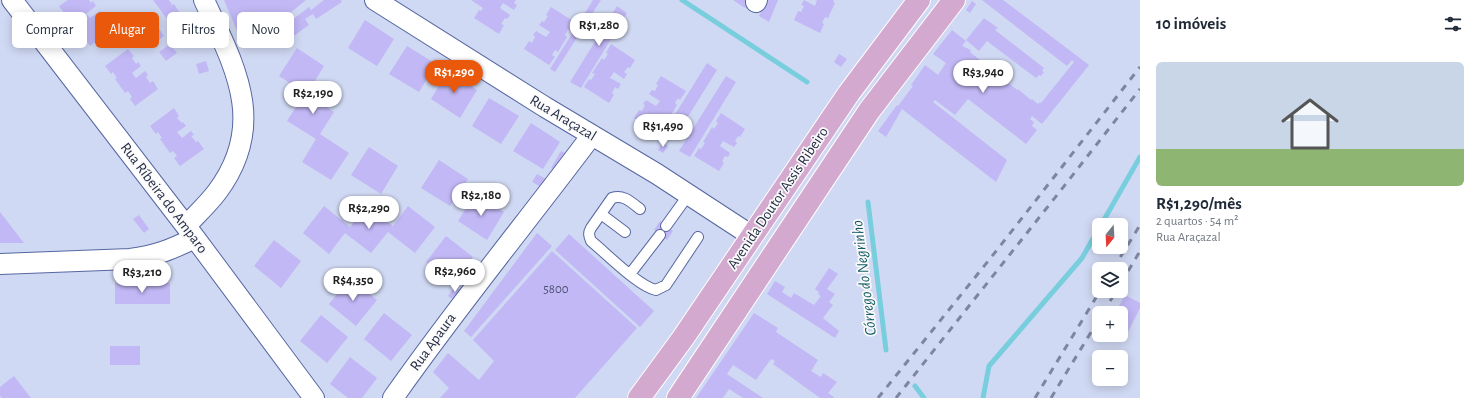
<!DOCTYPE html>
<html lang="pt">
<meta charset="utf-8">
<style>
body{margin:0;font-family:"Alegreya Sans",sans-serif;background:#f2f2f3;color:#1f2937;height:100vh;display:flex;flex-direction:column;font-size:15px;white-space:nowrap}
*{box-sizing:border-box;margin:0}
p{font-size:13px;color:#747a83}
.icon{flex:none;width:22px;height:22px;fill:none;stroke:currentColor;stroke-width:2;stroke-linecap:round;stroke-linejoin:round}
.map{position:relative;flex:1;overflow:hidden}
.sheet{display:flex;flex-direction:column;background:#fff;width:340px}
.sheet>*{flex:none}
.banner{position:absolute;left:12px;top:12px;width:380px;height:36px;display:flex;gap:8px}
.needle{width:26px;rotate:198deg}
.fabs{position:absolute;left:1092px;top:218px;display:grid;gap:8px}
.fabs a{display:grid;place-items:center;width:36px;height:36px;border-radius:6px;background:#fff;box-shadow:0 2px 10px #0003;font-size:20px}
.price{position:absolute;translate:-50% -34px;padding:0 9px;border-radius:14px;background:#fff;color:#222;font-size:13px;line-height:26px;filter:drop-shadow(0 1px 2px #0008)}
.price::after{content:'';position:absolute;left:50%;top:24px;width:12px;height:9px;margin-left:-6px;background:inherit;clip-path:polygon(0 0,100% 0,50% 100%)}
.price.on{background:#ea580c;color:#fff}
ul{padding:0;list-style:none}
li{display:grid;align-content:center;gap:8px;height:212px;padding:0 16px}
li+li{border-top:1px solid #e0e1e3}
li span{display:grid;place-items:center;height:124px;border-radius:6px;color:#555}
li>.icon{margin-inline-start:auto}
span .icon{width:72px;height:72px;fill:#fffc;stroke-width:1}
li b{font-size:17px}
h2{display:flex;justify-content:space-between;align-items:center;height:48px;padding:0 16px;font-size:17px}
.pill{padding:0 14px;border-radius:6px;background:#fff;box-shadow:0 2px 10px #0003;font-size:14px;line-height:36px}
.pill.on{background:#ea580c;color:#fff}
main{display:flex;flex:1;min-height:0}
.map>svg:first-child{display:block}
</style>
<main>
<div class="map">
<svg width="1140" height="398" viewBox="0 0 1140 398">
<rect width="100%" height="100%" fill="#d0d9f3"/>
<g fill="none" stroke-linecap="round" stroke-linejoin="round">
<!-- stream -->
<path stroke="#79cede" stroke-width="5" d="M682,0L807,82
M868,202L886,350
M1101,225L1140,157
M915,386L924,398
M983,398L989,366L1082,258L1099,228"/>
</g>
<!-- building -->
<path fill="#c1b8f5" d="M68,0H89L91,3L93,1L96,6L86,14L90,18L100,11L103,15L101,16L105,22L107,20L113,28L90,46L84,38L86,37L82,31L80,33L69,19L71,18L67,12L65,14L59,6Z
M153,0H169L172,5L174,4L183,18L172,26Z
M224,0H306L269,30L261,20L240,38Z
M324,0H341L342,2L316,19L313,14L305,19L309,25L288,40L280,29L309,7L311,10Z
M471,0H516L514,3L517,5L514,10L503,3L500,8L510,15L507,19L505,18L501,24L504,25L499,34L474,18L479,10L481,11L483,8Z
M593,0H601L555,72L550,69Z
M733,0H749L745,8Z
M766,0H778L769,22L759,16Z
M804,0L815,6L817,0H834L833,2L835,3L828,18L825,17L822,23L824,24L820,33L794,20L798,11L801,12L804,6L801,5Z
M982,0H1003L1089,65L1042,124L1032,116L1030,119L1034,122L1032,126L1037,130L1026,144L968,99L955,115L935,100L933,102L1007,160L996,182L902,109L886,137L878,131L897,105L898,106L913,86L911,85L925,65L938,75L946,63L933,54L952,30L966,41L962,46L971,50L970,52L1017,90L1018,89L1031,100L1032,99L1038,104L1040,102L1041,103L1074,62L1072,60L1067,66Z
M972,1L976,4L970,13L966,10Z
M617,6L627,13L581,88L570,82Z
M551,7L576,23L570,31L568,29L565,35L567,37L558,52L555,50L552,55L555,57L549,65L524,49L529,41L532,43L535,37L533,35L536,31L546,37L550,32L539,25L542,21L544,22L548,16L546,15Z
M151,18L155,23L147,30L143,25Z
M984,18L998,28L995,30L1044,68L1042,71L1044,72L1041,76L1039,75L1036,78L987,41L979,51L966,40Z
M365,20L394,39L377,66L348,48Z
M158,27L164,36L154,44L148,35Z
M170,44L177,53L166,61L159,52Z
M611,44L635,60L630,68L628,67L624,72L627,74L624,79L614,72L610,78L621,84L618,89L615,87L612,93L614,95L609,103L584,87L589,79L591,80L595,74L592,73L602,58L604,60L608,54L606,53Z
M407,46L436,64L419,92L389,74Z
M297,48L324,66L307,94L334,112L320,134L349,153L331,180L302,162L316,139L287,121L305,93L279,76Z
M128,49L134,56L132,58L136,64L138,62L141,66L132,73L136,78L145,71L148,75L146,77L150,83L153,81L158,89L135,106L130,99L132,97L128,91L125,93L115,79L117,78L113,72L111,74L105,66Z
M839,54L847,59L841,67L834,62Z
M206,61L209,71L199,74L196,64Z
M707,63L717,70L676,136L666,129Z
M448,71L477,90L460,118L431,99Z
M661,76L686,91L680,100L678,98L675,103L677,105L668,120L666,118L662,124L664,126L659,134L634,118L639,110L642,111L645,105L643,104L646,100L656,106L660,101L649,94L652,90L655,91L658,85L656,84Z
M726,76L736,82L690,157L679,151Z
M288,90L295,95L290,103L283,98Z
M489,98L519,116L501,144L472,126Z
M174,108L179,116L177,118L182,123L183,122L186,126L177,132L182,138L191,131L194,135L191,136L196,142L198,141L204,149L180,166L174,158L177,156L173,151L170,153L160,139L162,138L158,132L156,134L150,126Z
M721,113L745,129L740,137L738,136L735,141L737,143L734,147L723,141L720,146L730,153L728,157L725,156L722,161L724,163L719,171L694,156L699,148L701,149L705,143L703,142L712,127L714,129L718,123L716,121Z
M531,123L560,142L543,169L513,151Z
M663,142L668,146L663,153L658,150Z
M369,147L398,166L381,194L351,175Z
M561,151L567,154L556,171L551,168Z
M439,160L468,179L450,206L421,188Z
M537,174L548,180L543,188L532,182Z
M475,194L504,212L487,240L458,221Z
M324,206L350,227L367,206L393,226L408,206L435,227L415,253L388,232L371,253L345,233L329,254L303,233Z
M0,212L24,243H0Z
M139,215L149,229L144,233L133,219Z
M660,221L673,231L667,240L654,230Z
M537,233L552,246L471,337L464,331Z
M569,234L654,311L640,327L555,250Z
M446,236L473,257L453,283L426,262Z
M274,240L301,261L281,288L254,266Z
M552,251L637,328L575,398H440L449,388L433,372L448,353L479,380L494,361L473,340Z
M829,268L838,274L827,289L835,294L829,302L833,305L823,318L839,331L835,338L767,294L775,281L785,287L782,292L791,298L794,293L814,305L821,296L818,294L819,292L815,289Z
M350,278L377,300L356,326L329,304Z
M115,283H170V304H115Z
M455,286L462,291L454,300L448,296Z
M1125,295L1140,303V308L1128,332L1121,328V313H1115Z
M384,313L412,335L391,361L364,339Z
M754,313L778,328L776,332L818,360L811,371L821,377L823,373L837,382L828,393L834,397L833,398H820L773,364L775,361L771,359L756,380L733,365L727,374L763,398H743L729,389L723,398H696Z
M321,315L348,337L327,363L300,341Z
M110,346H140V365H110Z
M350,357L377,378L362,398H348L330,384Z
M14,376L31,398H2L0,396V387Z"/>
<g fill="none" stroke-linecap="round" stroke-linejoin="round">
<!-- lane casing -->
<g stroke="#5667a0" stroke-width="12">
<path id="lane" d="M640,209C631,202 623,194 612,198L591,228C588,233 589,236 591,241C607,254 638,286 656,290L666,285L698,237
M601,214L625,232
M666,226L689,194
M630,274L660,235"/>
</g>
<!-- street casing -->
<g stroke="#5667a0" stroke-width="22">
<path id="street" d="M12,0L195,238L314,398
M375,0L545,107L657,174L752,236
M756,2L757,0
M186,226C196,215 208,204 217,192C268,124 235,67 204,0
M0,264L130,259C156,256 172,249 195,238
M393,398C456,308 526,223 592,135"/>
</g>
<!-- primary casing -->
<g stroke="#fff" stroke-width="24">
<path id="primary" d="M639,398L683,338L849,93L919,0
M678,398L869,111L954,0"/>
</g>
<!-- lane -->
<use href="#lane" stroke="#fff" stroke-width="10"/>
<!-- street -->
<use href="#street" stroke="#fff" stroke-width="20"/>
<!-- primary -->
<use href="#primary" stroke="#d4a9cf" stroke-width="22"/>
<!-- rail -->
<path stroke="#7d859f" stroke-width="3" stroke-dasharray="7 7" stroke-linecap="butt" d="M1113,269L1140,225
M1121,283L1140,251
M1103,313L1116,291
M878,398L997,250L1140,67
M896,398L1061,190L1140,89
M1035,398L1100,291
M1051,398L1099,319"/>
</g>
<g text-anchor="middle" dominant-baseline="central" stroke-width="3.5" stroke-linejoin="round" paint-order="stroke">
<!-- number labels -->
<g font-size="13" fill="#4c5072">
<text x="556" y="289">5800</text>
</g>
<!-- street labels -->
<g font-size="15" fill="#252d46" stroke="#fafafa">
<text transform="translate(563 118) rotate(31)">Rua Araçazal</text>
<text transform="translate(164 198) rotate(53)">Rua Ríbeira do Amparo</text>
<text transform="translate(778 198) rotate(-56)">Avenida Doutor Assis Ribeiro</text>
<text transform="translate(433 342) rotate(-54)">Rua Apaura</text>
</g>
<!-- water labels -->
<g font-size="16" font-style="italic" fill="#145c67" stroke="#fafafa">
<text transform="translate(864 278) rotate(-97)">Córrego do Negrinho</text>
</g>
</g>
</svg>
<div class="fabs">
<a><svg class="needle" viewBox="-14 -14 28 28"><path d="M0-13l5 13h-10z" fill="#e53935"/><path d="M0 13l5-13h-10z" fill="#747a83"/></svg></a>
<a><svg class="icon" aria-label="layers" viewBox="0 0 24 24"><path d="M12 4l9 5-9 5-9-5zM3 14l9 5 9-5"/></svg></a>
<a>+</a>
<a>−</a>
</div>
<b class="price" style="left:599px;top:47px">R$1,280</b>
<b class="price on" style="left:454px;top:94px">R$1,290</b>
<b class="price" style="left:983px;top:94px">R$3,940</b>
<b class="price" style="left:313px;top:115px">R$2,190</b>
<b class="price" style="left:663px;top:148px">R$1,490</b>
<b class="price" style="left:481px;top:217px">R$2,180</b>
<b class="price" style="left:369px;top:230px">R$2,290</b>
<b class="price" style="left:455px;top:293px">R$2,960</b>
<b class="price" style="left:142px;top:294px">R$3,210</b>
<b class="price" style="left:353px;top:302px">R$4,350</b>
<div class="banner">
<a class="pill">Comprar</a>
<a class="pill on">Alugar</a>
<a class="pill">Filtros</a>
<a class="pill">Novo</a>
</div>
</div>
<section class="sheet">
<h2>10 imóveis<svg class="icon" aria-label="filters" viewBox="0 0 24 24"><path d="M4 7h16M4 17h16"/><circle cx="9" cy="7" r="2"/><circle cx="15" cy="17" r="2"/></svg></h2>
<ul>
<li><span style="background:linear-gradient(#c9d6e8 70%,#8fb573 0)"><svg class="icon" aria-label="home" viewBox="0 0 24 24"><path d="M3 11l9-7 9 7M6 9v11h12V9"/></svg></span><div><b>R$1,290/mês</b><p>2 quartos · 54 m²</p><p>Rua Araçazal</p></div></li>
</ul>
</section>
</main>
